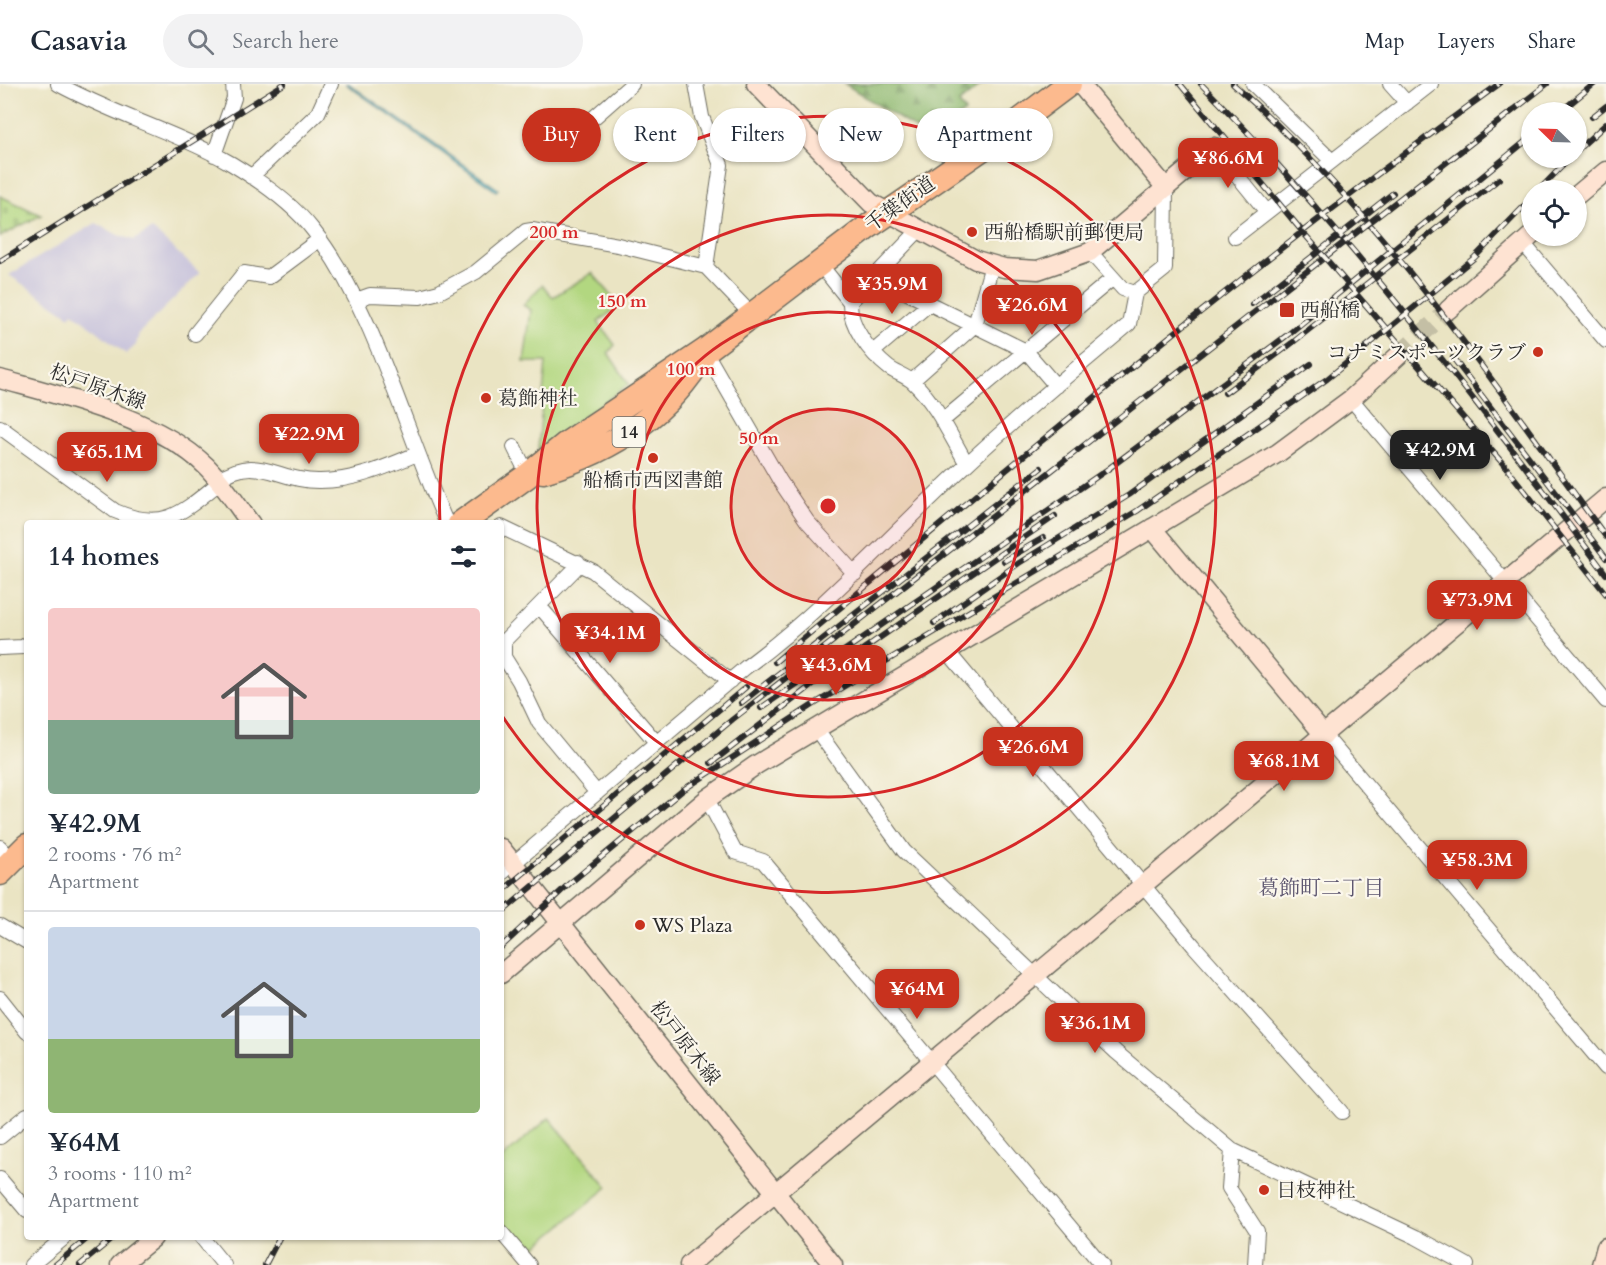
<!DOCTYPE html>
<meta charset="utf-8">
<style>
body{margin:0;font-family:Cardo,"Noto Serif JP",serif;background:#f2f2f3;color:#1f2937;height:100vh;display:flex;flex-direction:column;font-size:22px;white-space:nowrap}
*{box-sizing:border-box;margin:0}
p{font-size:20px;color:#747a83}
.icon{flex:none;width:33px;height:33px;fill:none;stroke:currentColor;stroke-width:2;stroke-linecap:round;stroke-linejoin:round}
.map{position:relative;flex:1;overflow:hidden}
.side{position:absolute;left:24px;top:436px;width:480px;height:720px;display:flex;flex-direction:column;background:#fff;border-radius:6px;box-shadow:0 2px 4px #0004}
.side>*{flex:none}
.banner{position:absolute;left:522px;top:24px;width:570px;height:54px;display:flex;gap:12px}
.needle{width:39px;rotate:293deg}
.fabs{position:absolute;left:1521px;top:18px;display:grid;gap:12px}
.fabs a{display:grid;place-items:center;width:66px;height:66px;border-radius:50%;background:#fff;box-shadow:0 2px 4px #0004;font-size:30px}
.price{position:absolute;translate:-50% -51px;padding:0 14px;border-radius:12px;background:#c8321e;color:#fff;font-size:20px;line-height:39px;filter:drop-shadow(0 2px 3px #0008)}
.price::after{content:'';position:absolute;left:50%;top:36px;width:18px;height:14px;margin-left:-9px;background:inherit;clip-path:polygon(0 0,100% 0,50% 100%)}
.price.current{background:#222;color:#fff}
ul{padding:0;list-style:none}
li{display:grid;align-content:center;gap:12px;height:318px;padding:0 24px}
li+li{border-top:2px solid #e0e1e3}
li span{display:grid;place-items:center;height:186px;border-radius:6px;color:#555}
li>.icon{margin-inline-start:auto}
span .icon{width:108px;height:108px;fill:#fffc;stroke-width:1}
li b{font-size:26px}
h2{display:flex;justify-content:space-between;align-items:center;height:72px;padding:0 24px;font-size:26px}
.pill{padding:0 21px;border-radius:27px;background:#fff;box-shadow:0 2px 4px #0004;font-size:21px;line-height:54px}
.pill.current{background:#c8321e;color:#fff}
header{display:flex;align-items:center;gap:36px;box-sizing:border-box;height:84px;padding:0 30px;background:#fff;border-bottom:2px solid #e0e1e3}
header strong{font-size:28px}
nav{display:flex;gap:33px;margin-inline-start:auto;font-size:21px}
.search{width:420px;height:54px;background:#f2f2f3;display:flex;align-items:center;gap:15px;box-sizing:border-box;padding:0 21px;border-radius:33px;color:#747a83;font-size:22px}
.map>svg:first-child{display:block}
</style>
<header>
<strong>Casavia</strong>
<div class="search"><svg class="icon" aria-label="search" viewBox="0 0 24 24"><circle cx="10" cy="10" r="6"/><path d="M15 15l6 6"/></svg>Search here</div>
<nav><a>Map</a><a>Layers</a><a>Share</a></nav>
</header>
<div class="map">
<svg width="1606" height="1181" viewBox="0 0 1606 1181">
<defs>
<pattern id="forest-firs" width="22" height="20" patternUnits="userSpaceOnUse" patternTransform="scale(1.5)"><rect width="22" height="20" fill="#8db86e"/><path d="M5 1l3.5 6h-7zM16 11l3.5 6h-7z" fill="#73965b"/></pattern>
<pattern id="cemetery-stones" width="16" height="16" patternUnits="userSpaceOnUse" patternTransform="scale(1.5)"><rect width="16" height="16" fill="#b2d780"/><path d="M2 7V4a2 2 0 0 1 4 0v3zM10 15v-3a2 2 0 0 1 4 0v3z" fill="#99b96f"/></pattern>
<pattern id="water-rules" width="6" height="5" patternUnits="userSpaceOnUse" patternTransform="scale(1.5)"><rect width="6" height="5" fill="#4cb9c8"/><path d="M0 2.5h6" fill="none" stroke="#3f97a3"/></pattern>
</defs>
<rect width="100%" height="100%" fill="#fbf7ec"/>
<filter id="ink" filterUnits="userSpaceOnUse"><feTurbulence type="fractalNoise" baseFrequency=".0167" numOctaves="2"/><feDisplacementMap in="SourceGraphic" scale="12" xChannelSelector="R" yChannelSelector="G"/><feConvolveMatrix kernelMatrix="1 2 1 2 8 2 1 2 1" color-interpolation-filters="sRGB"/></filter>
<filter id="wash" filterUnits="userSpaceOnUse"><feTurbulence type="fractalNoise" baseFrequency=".008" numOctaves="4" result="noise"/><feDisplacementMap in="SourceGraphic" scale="24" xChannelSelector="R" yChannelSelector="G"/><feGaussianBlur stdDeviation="1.35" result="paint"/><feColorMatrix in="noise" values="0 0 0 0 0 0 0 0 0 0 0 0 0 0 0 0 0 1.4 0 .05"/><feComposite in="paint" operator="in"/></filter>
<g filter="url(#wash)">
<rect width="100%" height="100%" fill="#eae4c3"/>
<!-- industrial -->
<path fill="#c5c0da" d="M96,139L118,151L134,156L152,145L200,189L139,249L136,261L126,270L73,228L70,232L9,191Z"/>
<!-- forest -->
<path fill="url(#forest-firs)" stroke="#5c724c" stroke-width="1.5" d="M845,0H982L959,19L965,28L942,44L936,37L922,49Z"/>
<!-- cemetery -->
<path fill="url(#cemetery-stones)" stroke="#6e8156" stroke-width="1.5" d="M0,112L41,131L0,153Z"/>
<!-- park -->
<path fill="#b2d780" stroke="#6e8156" stroke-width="1.5" d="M592,189L620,221L598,238L615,261L608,269L629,300L538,365L546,278H524L531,226L523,221L542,201L553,213Z
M549,1034L608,1103L528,1169L501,1135V1075Z"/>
<!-- water -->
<path fill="url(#water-rules)" stroke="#3c727a" stroke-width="1.5" d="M346,0H349L498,105L496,107Z"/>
</g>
<g filter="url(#ink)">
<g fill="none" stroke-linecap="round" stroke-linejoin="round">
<!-- secondary-tunnel -->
<path stroke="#c4bfa5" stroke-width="18" stroke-dasharray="18 9" stroke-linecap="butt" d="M1399,271L1448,226"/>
<!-- street casing -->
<g stroke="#6e6c60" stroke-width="16">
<path id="street" d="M58,0C114,31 177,48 232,80C260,97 293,120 313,146C375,225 405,348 447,440
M696,0L702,33L721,81L706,183
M1253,0L1332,77
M1390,0L1407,19
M1214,63L1267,128
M556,67L632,0
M214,71L234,14L233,0
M251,93L318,29L331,0
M920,145L850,218C849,242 870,269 889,284C896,289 906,292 913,298C936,319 951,353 967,380
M1235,153L1431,0
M1523,159L1606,257
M1090,168L1123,205L1135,209
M819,179L850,218
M875,193L1026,267L1056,302
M356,216L370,211L420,213L439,208L476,188L526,147L532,146L618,161L706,183L751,230
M195,250L244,189L269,193L320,155
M705,267L780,397L807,437L855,490
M874,267L929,220
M912,297L975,241L992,181
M1351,315L1606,617
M942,337L1113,194
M0,343L115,427C164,448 182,429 220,398
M514,363L523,381
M218,396C257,368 278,398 320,397C354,397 386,383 417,370
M501,443L593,487L730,597
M578,478L575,485L504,557V573L519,597L539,639L597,709
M540,523L656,658
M0,564L23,563L27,560
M947,567L1194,862L1342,1028
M816,645L904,767L1116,968L1232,1066L1416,1153L1467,1181
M1324,651L1606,984
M707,715L735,768L763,777L1102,1181
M0,763L12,776
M501,790L746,583C827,523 893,448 967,380C1019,331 1075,286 1129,240L1135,209L1165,185L1166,104
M0,842L27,858
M0,914L27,948
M0,1053L27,1031
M1232,1066L1229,1104L1257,1147L1255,1181
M0,1095L27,1127
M501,1148L529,1181
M202,1154L224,1181
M31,1181L64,1154"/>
</g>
<!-- secondary casing -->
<g stroke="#6e6c60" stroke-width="21">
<path id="secondary" d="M756,0L871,119L976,176L1004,184L1038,186L1090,168L1214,63
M1080,0L1166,104
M1576,112L1606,87
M1448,226L1532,151
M0,295C64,313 157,334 206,382C223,399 236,420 251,440
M1152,444L1324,651
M501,764L833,1181
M501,890L707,715L756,681L1278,369L1351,315L1399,271
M120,1181L153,1154
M689,1181L1606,414
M1601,1181L1606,1163"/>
</g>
<!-- highway casing -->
<g stroke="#6e6c60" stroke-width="27">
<path id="highway" d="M543,387C612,367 668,331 704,269
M460,440L527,392L565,361L705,267L869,142L993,57L1069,0
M0,789L27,762"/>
</g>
<!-- street -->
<use href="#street" stroke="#fff" stroke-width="14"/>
<!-- secondary -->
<use href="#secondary" stroke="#fee3d2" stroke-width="18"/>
<!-- highway -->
<use href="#highway" stroke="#fcba8e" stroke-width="24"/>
<!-- rail casing -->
<g stroke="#2b2b2b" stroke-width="6">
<path id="rail" d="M1180,0L1301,146L1505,382L1606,510
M1201,0C1351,151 1479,320 1606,490
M1233,0C1380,129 1491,296 1606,453
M1560,28L1594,0
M1592,33L1606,22
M1576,67L1606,40
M1539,106L1570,74
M0,177L284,0
M1252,220L1393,109
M1453,274L1606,474
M1225,309L1292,259L1499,95
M1004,477L1043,454
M934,539L1019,479L1129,411L1311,280
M775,578C1013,380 1249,181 1499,0
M741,619L1041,384
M761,624L1108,385L1286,252L1532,52
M711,679L816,598L1055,432
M501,808L746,603
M501,829L733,635L1547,0
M501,863L570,799L683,706L816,619L1137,427L1327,295L1474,174L1532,114
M55,1181L88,1154
M80,1181L113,1154
M265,1181L279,1154"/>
</g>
<!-- rail -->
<use href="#rail" stroke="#fbf7ec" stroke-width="4" stroke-dasharray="11" stroke-linecap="butt"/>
</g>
</g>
<!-- distance rings -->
<circle cx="828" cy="422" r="97" fill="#d62828" fill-opacity=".12"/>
<g fill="none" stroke="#d62828" stroke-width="3">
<circle cx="828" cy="422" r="97"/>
<circle cx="828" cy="422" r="194"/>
<circle cx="828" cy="422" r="291"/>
<path d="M440 439A388 388 0 1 1 503 633"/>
</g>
<!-- markers -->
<g fill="#c8321e" stroke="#fbf7ec" stroke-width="2">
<circle cx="972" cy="148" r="6"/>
<rect x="1279" y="218" width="16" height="16" rx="3"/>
<circle cx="1538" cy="268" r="6"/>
<circle cx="486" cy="314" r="6"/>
<circle cx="653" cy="374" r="6"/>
<circle cx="640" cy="841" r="6"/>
<circle cx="1264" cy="1106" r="6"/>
</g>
<g text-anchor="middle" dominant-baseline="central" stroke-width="4.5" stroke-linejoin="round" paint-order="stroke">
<!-- shield labels -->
<rect fill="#fbf7ec" stroke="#696865" stroke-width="1.5" x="612.5" y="333" width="33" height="30" rx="4.5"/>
<g font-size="18" font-weight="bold" fill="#2b2b2b">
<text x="629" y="348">14</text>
</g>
<!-- street labels -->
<g font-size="20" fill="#2b2b2b" stroke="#fbf7ec">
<text transform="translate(900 120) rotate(-35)">千葉街道</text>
<text transform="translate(98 303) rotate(19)">松戸原木線</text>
<text transform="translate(685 959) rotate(52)">松戸原木線</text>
</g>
<!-- poi labels -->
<g font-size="20" fill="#2b2b2b" stroke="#fbf7ec" text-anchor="start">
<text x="984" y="148">西船橋駅前郵便局</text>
<text x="1300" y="226">西船橋</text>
<text x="1526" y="268" text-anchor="end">コナミスポーツクラブ</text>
<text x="498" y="314">葛飾神社</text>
<text x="653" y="396" text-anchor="middle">船橋市西図書館</text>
<text x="652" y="841">WS Plaza</text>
<text x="1276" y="1106">日枝神社</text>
</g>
<!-- neighbourhood labels -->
<g font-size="21" fill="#5d566f" stroke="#fbf7ec">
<text x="1321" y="804">葛飾町二丁目</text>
</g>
</g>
<circle cx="828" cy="422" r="9" fill="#d62828" stroke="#fbf7ec" stroke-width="3"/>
<g font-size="18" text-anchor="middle" font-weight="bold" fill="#d62828" stroke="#fbf7ec" stroke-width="4.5" stroke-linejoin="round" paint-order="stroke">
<text x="554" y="154">200 m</text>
<text x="622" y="223">150 m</text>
<text x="691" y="291">100 m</text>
<text x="759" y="360">50 m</text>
</g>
</svg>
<div class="fabs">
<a><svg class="needle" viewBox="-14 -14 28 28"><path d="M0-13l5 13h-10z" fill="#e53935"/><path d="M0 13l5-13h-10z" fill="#747a83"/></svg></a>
<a><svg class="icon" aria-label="locate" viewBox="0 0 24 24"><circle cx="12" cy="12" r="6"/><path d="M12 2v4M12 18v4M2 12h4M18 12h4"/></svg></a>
</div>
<b class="price" style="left:1228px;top:105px">¥86.6M</b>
<b class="price" style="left:892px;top:231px">¥35.9M</b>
<b class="price" style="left:1032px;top:252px">¥26.6M</b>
<b class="price" style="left:309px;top:381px">¥22.9M</b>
<b class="price current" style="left:1440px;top:397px">¥42.9M</b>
<b class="price" style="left:107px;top:399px">¥65.1M</b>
<b class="price" style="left:1477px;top:547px">¥73.9M</b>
<b class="price" style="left:610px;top:580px">¥34.1M</b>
<b class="price" style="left:836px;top:612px">¥43.6M</b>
<b class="price" style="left:1033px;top:694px">¥26.6M</b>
<b class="price" style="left:1284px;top:708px">¥68.1M</b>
<b class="price" style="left:1477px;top:807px">¥58.3M</b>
<b class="price" style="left:917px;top:936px">¥64M</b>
<b class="price" style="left:1095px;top:970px">¥36.1M</b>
<div class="banner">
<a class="pill current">Buy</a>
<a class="pill">Rent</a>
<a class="pill">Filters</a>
<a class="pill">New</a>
<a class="pill">Apartment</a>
</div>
<section class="side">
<h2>14 homes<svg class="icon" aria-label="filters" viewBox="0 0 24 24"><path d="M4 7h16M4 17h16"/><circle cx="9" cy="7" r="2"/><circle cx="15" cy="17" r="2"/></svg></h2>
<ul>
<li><span style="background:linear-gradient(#f6c9c9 60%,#7fa58c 0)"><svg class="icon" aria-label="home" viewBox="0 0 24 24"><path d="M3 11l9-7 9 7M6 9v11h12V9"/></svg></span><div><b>¥42.9M</b><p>2 rooms · 76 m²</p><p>Apartment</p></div></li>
<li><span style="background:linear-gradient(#c9d6e8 60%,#8fb573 0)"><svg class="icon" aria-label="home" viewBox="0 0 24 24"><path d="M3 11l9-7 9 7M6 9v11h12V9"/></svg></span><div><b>¥64M</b><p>3 rooms · 110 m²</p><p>Apartment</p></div></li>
</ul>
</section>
</div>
